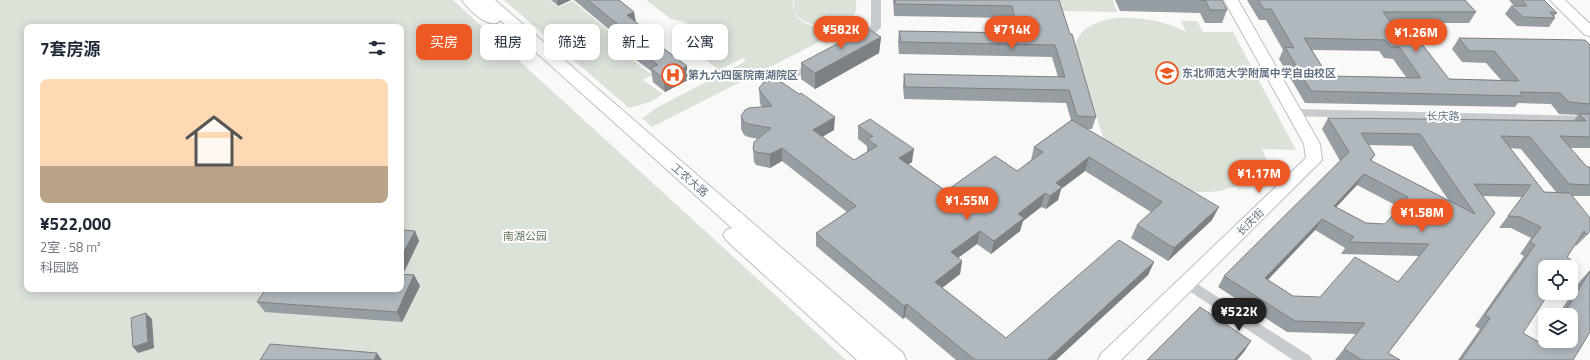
<!DOCTYPE html>
<html lang="zh">
<meta charset="utf-8">
<style>
body{margin:0;font-family:"Titillium Web","Noto Sans SC",sans-serif;background:#f6f6f7;color:#1f2937;height:100vh;display:flex;flex-direction:column;font-size:15px;white-space:nowrap}
*{box-sizing:border-box;margin:0}
p{font-size:13px;color:#747a83}
.icon{flex:none;width:22px;height:22px;fill:none;stroke:currentColor;stroke-width:2;stroke-linecap:round;stroke-linejoin:round}
.map{position:relative;flex:1;overflow:hidden}
.panel{position:absolute;left:24px;top:24px;width:380px;height:268px;display:flex;flex-direction:column;background:#fff;border-radius:8px;box-shadow:0 2px 10px #0003}
.panel>*{flex:none}
.top-card{position:absolute;left:416px;top:24px;width:380px;height:36px;display:flex;gap:8px}
.controls{position:absolute;left:1538px;top:260px;display:grid;gap:8px}
.controls a{display:grid;place-items:center;width:40px;height:40px;border-radius:8px;background:#fff;box-shadow:0 2px 10px #0003;font-size:20px}
.price{position:absolute;translate:-50% -34px;padding:0 9px;border-radius:14px;background:#ed5824;color:#fff;font-size:13px;line-height:26px;filter:drop-shadow(0 1px 2px #0008)}
.price::after{content:'';position:absolute;left:50%;top:24px;width:12px;height:9px;margin-left:-6px;background:inherit;clip-path:polygon(0 0,100% 0,50% 100%)}
.price.active{background:#222;color:#fff}
ul{padding:0;list-style:none}
li{display:grid;align-content:center;gap:8px;height:212px;padding:0 16px}
li+li{border-top:1px solid #e0e1e3}
li span{display:grid;place-items:center;height:124px;border-radius:8px;color:#555}
li>.icon{margin-inline-start:auto}
span .icon{width:72px;height:72px;fill:#fffc;stroke-width:1}
li b{font-size:17px}
h2{display:flex;justify-content:space-between;align-items:center;height:48px;padding:0 16px;font-size:17px}
.tag{padding:0 14px;border-radius:8px;background:#fff;box-shadow:0 2px 10px #0003;font-size:14px;line-height:36px}
.tag.active{background:#ed5824;color:#fff}
.map>svg:first-child{display:block}
</style>
<div class="map">
<svg width="1590" height="360" viewBox="0 0 1590 360">
<rect width="100%" height="100%" fill="#f9f9f7"/>
<!-- green -->
<path fill="#dbe2d8" fill-rule="evenodd" d="M0,0H453L846,360H0ZM27,27H401V289H27Z
M504,0H549L558,7L573,1L628,47L621,51L652,75L643,80L663,94L650,102L629,108Z
M646,0H793C791,24 814,29 834,26C839,25 845,22 849,22L817,43L652,127L642,118L658,107L746,61L743,58L719,70L686,44L694,35L690,25L682,21L671,19Z
M794,0H856C856,4 857,9 855,13C848,31 803,30 795,12C793,9 794,4 794,0Z
M1057,0H1113L1117,12L1061,11Z
M1114,18C1139,17 1163,20 1186,32L1181,21H1197L1203,32H1233L1296,150L1262,149L1271,169H1257C1242,192 1205,196 1181,189C1174,187 1166,181 1160,177C1142,166 1123,155 1105,143L1075,49C1077,28 1096,22 1114,18Z"/>
<g fill="none" stroke-linecap="round" stroke-linejoin="round">
<!-- secondary casing -->
<g stroke="#bbc0c5" stroke-width="2">
<path id="secondary" d="M1224,0H1238L1320,144L1322,160L1121,360H1098L1101,354L1306,158L1304,144Z
M1550,0H1565L1590,24V36L1585,35Z"/>
</g>
<!-- primary casing -->
<g stroke="#babec2" stroke-width="2">
<path id="primary" d="M462,0H495L903,353L906,360H857L726,240L723,235L726,230L732,228L500,20L497,23C485,26 469,10 462,0Z"/>
</g>
<!-- street -->
<path fill="#c7cbcf" fill-rule="evenodd" d="M871,0H881V27C875,34 864,44 854,41L853,39L854,37L871,26Z
M816,60L821,63L820,65L793,79H785L784,77Z
M1295,109L1590,116V124L1291,116L1289,113Z
M1188,278L1310,356L1312,360H1293L1183,287L1181,283L1183,279Z"/>
<!-- secondary -->
<use href="#secondary" fill="#fff" fill-rule="evenodd"/>
<!-- primary -->
<use href="#primary" fill="#fff" fill-rule="evenodd"/>
</g>
<!-- wall -->
<path fill="#979ea3" fill-rule="evenodd" d="M551,0H571L558,6Z
M574,0H619L634,12L636,22L647,31L648,37L688,80L665,92L653,82L651,71L628,54L627,50L626,49L624,42Z
M893,0H1059L1096,117L1092,129H1087L1212,220L1168,261L1131,238L1137,225L1151,212L1085,171L1061,189L1058,200L1046,209L1041,207L1023,221L1020,231L991,254L977,244L958,258L962,261L960,274L942,288L1006,338L1154,262L1148,275L1056,360H956L905,317L903,319L816,246V233L847,212L782,161L770,168L756,165L754,162L753,149L758,139L748,137L744,135L741,129V116L762,107L760,104L759,88L834,130L822,137L854,160L867,152V146L858,139V126L912,162L908,164L946,191L1017,171L1031,160L1034,147L1071,120L1066,103L904,99L903,86L904,74L1058,77L1052,57L899,54L898,43L899,31L1013,33L1009,18L894,16Z
M1115,0H1222L1227,10L1222,23H1205L1200,13L1120,11Z
M1247,0H1465L1476,12L1469,23H1391L1404,39L1449,79L1501,80L1486,63L1462,62L1452,49L1459,38L1590,45V148H1570L1587,167H1590V196H1572L1587,235L1576,246L1575,245L1567,257L1523,333L1541,343L1545,336V341H1571V315H1558L1580,281L1590,270V332L1573,360H1458L1480,329L1475,326L1524,256L1520,254L1531,238L1511,228H1499L1522,197L1483,196L1495,213L1388,353L1400,360H1335L1356,334L1287,332L1218,287L1224,276L1340,161L1322,129L1328,118L1573,121L1578,115L1559,114L1551,104L1518,103L1515,107L1305,103L1279,59L1283,50L1266,20H1259ZM1312,50L1379,51L1384,58L1393,59L1406,77L1328,76ZM1368,145L1412,146L1449,201L1371,161L1375,155ZM1510,148L1521,149L1556,192H1544ZM1357,185L1399,207L1385,224L1366,223L1336,207ZM1315,230L1345,248L1341,254L1419,256L1398,282L1320,297L1293,296L1268,280Z
M1509,0H1544L1557,13L1554,16L1555,18L1549,27L1517,26L1505,14L1511,6H1514Z
M881,37L879,53L815,89L801,79V63Z
M401,230L415,231L419,241L403,274L414,275L420,286L402,322L265,312L257,302L401,289Z"/>
<!-- shaded-wall -->
<path fill="#7b8185" d="M557,0H571L558,6Z
M634,12L636,26L627,15Z
M647,31L649,45L643,33Z
M881,37L879,53L815,89V73Z
M687,66L688,80L665,92L663,78Z
M835,117L834,130L812,143L813,130Z
M782,148V161L770,168V154Z
M914,149L912,162L898,171L899,158Z
M1089,157L1085,171L1061,189L1058,200L1046,209L1050,196L1056,183Z
M1364,174L1357,185L1327,217L1334,206Z
M1045,193L1041,207L1023,221L1020,231L991,254L994,241L1018,214Z
M1219,207L1212,220L1168,261L1174,248Z
M1322,219L1315,230L1258,290L1265,278Z
M415,231L419,241L401,278V257Z
M980,231L977,244L948,265L951,252Z
M962,261L960,274L933,295L935,282Z
M1154,262L1148,275L1056,360H1047Z
M414,275L420,286L402,322L397,312Z
M907,304L905,317L903,319L904,306Z
M146,313L152,319L154,348L138,353L133,347Z
M1251,341L1244,352L1237,360H1234Z
M377,353L382,360H374Z"/>
<!-- building -->
<path fill="#b0b8be" stroke="#7b8185" fill-rule="evenodd" d="M588,0H619L634,12L627,15L647,31L643,33L687,66L663,78L650,68L658,65L626,40L628,39L623,35L628,33Z
M895,0H1059L1070,34H1072L1096,117L1077,116L1069,90L905,87L904,74L1065,77L1055,45L901,42L899,31L1018,33L1012,6L895,4Z
M1200,0H1222L1227,10H1210L1205,0Z
M1258,0H1465L1476,12H1383L1404,39H1418L1449,79L1519,81L1494,51H1469L1459,38L1585,40L1590,45V104L1569,102L1560,93L1520,92L1523,96L1311,91L1285,47L1294,48L1271,9H1264ZM1304,38L1385,40L1391,47H1399L1421,78L1328,76Z
M1522,0H1544L1557,13L1550,12L1555,18L1523,17L1511,6H1527Z
M867,28L881,37L815,73L801,63Z
M774,80L783,83L799,94L801,93L835,117L813,130L854,160L877,146L867,139L873,136L858,126L870,119L914,149L899,158L946,191L995,156L1017,171L1043,152L1034,147L1072,120L1219,207L1174,248L1137,225L1162,202L1089,157L1056,183L1062,187L1050,196L1045,193L1018,214L1024,218L994,241L980,231L951,252L962,261L935,282L1006,338L1119,240L1154,262L1047,360H975L907,304L904,306L816,233L856,206L782,148L770,154L756,152L753,149L754,142L771,128L748,124L744,122L741,116L745,110L749,108L772,106L760,91L759,88L764,82Z
M1579,114H1590V137L1560,136L1587,167H1590V185L1569,184L1530,137L1501,136L1544,192L1570,193L1590,218V231L1587,235L1584,231L1567,257L1571,260L1566,267H1545V293H1549L1523,333L1544,345L1546,341H1571V315H1563L1590,271V332L1573,360H1461L1490,318L1485,315L1535,245L1530,242L1541,227L1520,217L1508,216L1531,185L1474,184L1495,213L1388,353L1400,360H1362L1344,349L1365,323L1295,321L1224,276L1349,152L1328,118L1586,121ZM1361,133L1420,134L1475,214L1370,160L1375,155ZM1364,174L1408,197L1385,224L1366,223L1334,206ZM1322,219L1354,237L1349,242L1429,244L1398,282L1355,257L1320,297L1293,296L1265,278Z
M401,230L415,231L401,257Z
M401,274L414,275L397,312L257,302L266,289H401Z
M1200,307L1251,341L1234,360H1147Z
M146,313L148,342L133,347L131,318Z
M270,344L377,353L374,360H260Z"/>
<!-- icons -->
<defs>
<g id="school-ring" transform="scale(1.15)"><circle r="9.5" fill="#fff" stroke="#ed5824" stroke-width="1.5"/><path d="M0-5L7-2L0 1L-7-2ZM-4 1L0 2.5L4 1V4Q0 6-4 4Z" fill="#ed5824"/></g>
<g id="hospital-ring" transform="scale(1.15)"><circle r="9.5" fill="#fff" stroke="#ed5824" stroke-width="1.5"/><path d="M-5-5h3v3.5h4V-5h3V5h-3V1.5h-4V5h-3Z" fill="#ed5824"/></g>
</defs>
<g fill-rule="evenodd">
<use href="#school-ring" x="1167" y="73"/>
<use href="#hospital-ring" x="673" y="75"/>
</g>
<g text-anchor="middle" dominant-baseline="central" stroke-width="4" stroke-linejoin="round" paint-order="stroke">
<!-- poi labels -->
<g font-size="11" font-weight="bold" fill="#637484" stroke="#fff" text-anchor="start">
<text x="1182" y="73">东北师范大学附属中学自由校区</text>
<text x="688" y="75">第九六四医院南湖院区</text>
</g>
<!-- street labels -->
<g font-size="11" fill="#637484" stroke="#fff">
<text transform="translate(1443 116) rotate(1)">长庆路</text>
<text transform="translate(690 180) rotate(41)">工农大路</text>
<text transform="translate(1250 222) rotate(-44)">长庆街</text>
</g>
<!-- park labels -->
<g font-size="11" fill="#667a62" stroke="#fff">
<text x="525" y="236">南湖公园</text>
</g>
</g>
</svg>
<div class="controls">
<a><svg class="icon" aria-label="locate" viewBox="0 0 24 24"><circle cx="12" cy="12" r="6"/><path d="M12 2v4M12 18v4M2 12h4M18 12h4"/></svg></a>
<a><svg class="icon" aria-label="layers" viewBox="0 0 24 24"><path d="M12 4l9 5-9 5-9-5zM3 14l9 5 9-5"/></svg></a>
</div>
<b class="price" style="left:841px;top:50px">¥582K</b>
<b class="price" style="left:1012px;top:50px">¥714K</b>
<b class="price" style="left:1416px;top:53px">¥1.26M</b>
<b class="price" style="left:1259px;top:194px">¥1.17M</b>
<b class="price" style="left:967px;top:221px">¥1.55M</b>
<b class="price" style="left:1422px;top:233px">¥1.58M</b>
<b class="price active" style="left:1239px;top:332px">¥522K</b>
<div class="top-card">
<a class="tag active">买房</a>
<a class="tag">租房</a>
<a class="tag">筛选</a>
<a class="tag">新上</a>
<a class="tag">公寓</a>
</div>
<section class="panel">
<h2>7套房源<svg class="icon" aria-label="filters" viewBox="0 0 24 24"><path d="M4 7h16M4 17h16"/><circle cx="9" cy="7" r="2"/><circle cx="15" cy="17" r="2"/></svg></h2>
<ul>
<li><span style="background:linear-gradient(#ffd9b3 70%,#b9a48a 0)"><svg class="icon" aria-label="home" viewBox="0 0 24 24"><path d="M3 11l9-7 9 7M6 9v11h12V9"/></svg></span><div><b>¥522,000</b><p>2室 · 58 m²</p><p>科园路</p></div></li>
</ul>
</section>
</div>
